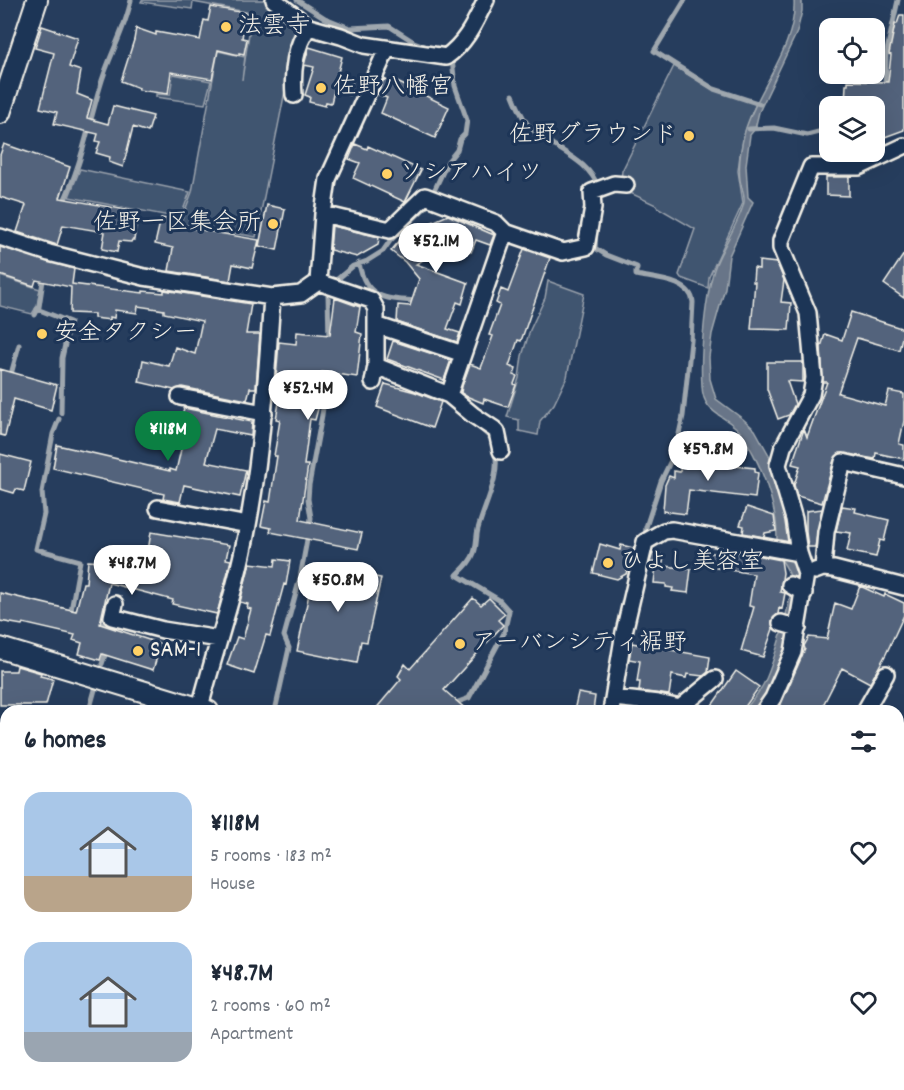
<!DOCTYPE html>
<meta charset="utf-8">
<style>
body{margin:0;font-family:Dekko,"Klee One",sans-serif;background:#f2f2f3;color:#1f2937;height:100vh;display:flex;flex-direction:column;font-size:22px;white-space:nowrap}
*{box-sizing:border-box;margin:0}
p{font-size:20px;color:#747a83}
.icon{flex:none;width:33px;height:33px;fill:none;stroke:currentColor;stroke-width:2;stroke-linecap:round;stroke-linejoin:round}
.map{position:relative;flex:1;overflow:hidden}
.sheet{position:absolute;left:0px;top:705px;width:904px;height:386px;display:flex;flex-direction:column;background:#fff;border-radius:18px 18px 0 0;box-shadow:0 6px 24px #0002}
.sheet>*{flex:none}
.controls{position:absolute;left:819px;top:18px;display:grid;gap:12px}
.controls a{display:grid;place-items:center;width:66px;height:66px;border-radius:12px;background:#fff;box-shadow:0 6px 24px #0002;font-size:30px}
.price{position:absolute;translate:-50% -51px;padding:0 14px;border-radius:21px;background:#fff;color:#222;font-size:20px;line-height:39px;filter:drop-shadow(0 2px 3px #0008)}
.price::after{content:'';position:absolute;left:50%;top:36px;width:18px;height:14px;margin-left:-9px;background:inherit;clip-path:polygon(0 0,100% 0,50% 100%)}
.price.on{background:#0b8043;color:#fff}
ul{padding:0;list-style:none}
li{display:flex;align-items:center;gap:18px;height:150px;padding:0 24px}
li span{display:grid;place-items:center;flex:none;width:168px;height:120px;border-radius:18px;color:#555}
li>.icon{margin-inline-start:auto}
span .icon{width:72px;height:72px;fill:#fffc;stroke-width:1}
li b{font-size:26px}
h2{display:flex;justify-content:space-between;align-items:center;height:72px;padding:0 24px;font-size:26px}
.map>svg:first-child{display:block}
</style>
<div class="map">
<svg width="904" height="1090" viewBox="0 0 904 1090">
<rect width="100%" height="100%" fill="#263d5d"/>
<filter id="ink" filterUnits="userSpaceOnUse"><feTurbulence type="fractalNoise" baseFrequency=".0167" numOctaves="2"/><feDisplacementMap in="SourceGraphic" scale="12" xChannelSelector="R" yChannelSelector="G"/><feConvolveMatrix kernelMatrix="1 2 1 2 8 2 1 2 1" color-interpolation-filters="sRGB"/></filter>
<g filter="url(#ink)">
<!-- green -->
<path fill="#40546f" stroke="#9aa2ac" stroke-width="1.5" d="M142,0H266L298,27L287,91H285L256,237L180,224L192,192L218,51L245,57L242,80L252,13L193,2L192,9L141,2Z
M674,66L712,89L756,103L746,129L740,155L738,171L743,203L709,277L708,288L681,278L679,275L695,229L657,207L656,205L626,191L621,180L622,171Z
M173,74L211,81L205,104L156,97V94L170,95Z
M80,169L190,192L180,218L69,197Z
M0,276L40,289L37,306L32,314L0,306Z
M548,281L584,294L567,377L554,404L540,421L538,435L519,431V420L507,417L519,378L522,356L530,330L545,298Z
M0,1064L6,1066L7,1090H0Z"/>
<!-- water -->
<path fill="#677588" stroke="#9fa7ae" stroke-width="1.5" d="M794,0H802V11L797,32L759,112L755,129L750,135L746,165L748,197L753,202L729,256L725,288L712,334L709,357L710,379L716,399L743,419L755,430L769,455L786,507L799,571L788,647L759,711H744C750,703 758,694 763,685C772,669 793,598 791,581C790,570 781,562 778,552C776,542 778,527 775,516C770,489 758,459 743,436C729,414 703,417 702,386C700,355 705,293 716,264C722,248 742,217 744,202C745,195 741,187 740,180C738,163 741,146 745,131C758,87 797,47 794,0Z"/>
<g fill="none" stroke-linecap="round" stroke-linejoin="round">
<!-- stream -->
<path stroke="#9fa7ae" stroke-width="5" d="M297,0L325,18L350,28L389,26L414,42L435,50
M685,0L654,51L714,89L760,104
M885,87L886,55L898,0
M513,95C517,105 522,117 528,125C549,149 588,156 599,189
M749,129L774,128L807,135L830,129
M62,205C81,167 88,127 100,87C108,57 125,31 131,0
M596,230L595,248L606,255L637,267V269
M359,263C365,299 386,299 417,301
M636,272V275C654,279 691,280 693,302L691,341L683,416L675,452L661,481L646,527L645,538
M37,309L70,322L62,358L61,413
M35,315L39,307L44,274
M329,341L328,294L334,282L353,266L367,261L383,251L390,241L427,206L448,161L457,150L460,139L465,134L467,120L455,86L452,59L448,57
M10,378L19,345
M59,419L53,434L42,492L44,514L36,549L80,561L70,616
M475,424L492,439L493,443
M93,622L114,627L111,635
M102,664L107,649
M89,711L96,686
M275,711L289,648L284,636L300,578L311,518L308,499L309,485L322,415L329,366
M446,711L450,705L469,698L504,633L509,611L499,600L457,575C464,568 471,562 474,553C477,545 476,537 478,529C484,506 501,476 495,452
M228,1084L230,1090
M443,1090L445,1084"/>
</g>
<!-- building -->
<path fill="#52647b" stroke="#f4f1e8" stroke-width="1.5" d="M211,7L246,13L242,38L247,39L244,54L239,53V55L218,50L212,79L171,72L168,94L138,90L139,88L121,81L134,40L136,28L156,35V32L200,40L204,20L208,21Z
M900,15H904V130L874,141V106H859V103L845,102L846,85H848V81L888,82L891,55L889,54L895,24H897Z
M42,26L78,38L69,67L81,71L77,94L92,100L87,118L108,124L113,106L153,116L148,132L133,127L123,167L109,162L110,157L96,153L100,142L96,141L98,134L54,124L57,112L40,108L54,53L35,48Z
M309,47L342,57L337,76L353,79L349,95L334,91L331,103L326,102L325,106L309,102L310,97L305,95L314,67L304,65Z
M384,79L393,84L395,81L449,107L435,138L381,113L387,98L377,94Z
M4,144L70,167L60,198L138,212L134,240H132L131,242L119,241L117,252L102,249L105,232L63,225L57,245L17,232L26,205L0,197V155Z
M355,144L367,149L368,146L421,170L405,202L353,178L360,163L349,159Z
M826,177H849V196L826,195Z
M267,205L285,209L277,250L259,246Z
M448,215L494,235L490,245L476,240L471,252L450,244L416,264L468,283L462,304L457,302L447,329L460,333L457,342L397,322L398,305L410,306L419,279L405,262L391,251L405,234Z
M161,218L174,220L173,225L259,240L252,268L233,264L230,281L169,271L173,248L155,244Z
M332,226L379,237L378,245L357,257L330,250Z
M0,247L74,269L72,284L143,293V291L164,293V290L251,304L246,334H260L256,388H250L247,400L182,387L174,390L139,382L143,360L169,366L175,347L195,354L202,321L164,313V310L138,306L137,313L115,310L114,318L110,317V320L94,318V314L70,313L71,287L36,280L34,286L0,275Z
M524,249L550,258L521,341L518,340L509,366L516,369L514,375L517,376L514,384L516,385L508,407L484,399L483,403L466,396L461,393L462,386L470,364L481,368L493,336L489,335L500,305L496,303L501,289L508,292Z
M904,254V298L884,284Z
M759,261L777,263L784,280L781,302L791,303L789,330L751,329L755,282H753L754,268L759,269Z
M335,298L360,307L356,332L362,334L357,377L322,372L321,398L315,420L310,419L304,465H308L300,520L362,533L358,549L270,532L271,528L261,526L266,501L270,502L277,456H274L280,420L276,419L281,392L275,391L279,342L296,344L297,332L330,335Z
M851,312L904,329L899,350L857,338L838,393L885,406L889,391L904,394V421L899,444L904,445V459L876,453L875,459L840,453L834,460L822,503L797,496L794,485L800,466L792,464L804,429L807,437L827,382H823L821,347L825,334L842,340Z
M393,341L451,360L444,380L387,359Z
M767,362H803V382L787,381L795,404L789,415L778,419L767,389Z
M0,369L57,385L51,410L14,399L5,436L0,435Z
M385,384L415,392L441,402L432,428L377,407Z
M184,408L252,422L251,436L215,429L206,462L246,470L240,497L184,485L180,502L163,499L164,494L53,468L57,445L170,471V469L176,471L185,432L178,430Z
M0,454L31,462L24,491L16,489L14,493L0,489Z
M681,457L738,463L737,466L755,468V472L758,473L755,498L689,490L686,514L663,511L665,485L669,476L674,478V471L680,472Z
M842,506L856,508L855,512L889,520L884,541L880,540L876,557L847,551L851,533L836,531Z
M747,507L774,516L776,531L765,533L764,537L743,533L744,526L740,525Z
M822,509L815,547H808L806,532V511Z
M151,532L229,545L226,559L231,560L217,614L172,604L173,600L109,583L100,624L161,644L153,670L102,654L100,660L79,654L82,643L73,640L75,635L23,623L22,625L0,621V593L76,611L83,583H86L88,561L146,564Z
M600,544L620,550L621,545L634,548L626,574L617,579L593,573Z
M707,552L731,557L732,552H740L781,560L783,573L780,592L785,593L782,609L779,608L778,614L772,620L773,629L763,657L741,651L754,607L749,606L754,574L704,566Z
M653,553L664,555L663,563L650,562Z
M276,559L290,561L286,585L284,584L270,636L266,635L254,674L227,665L237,637L243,639L251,609L247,608L248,604L240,602L250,563L275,566Z
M315,565L354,570L353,573L381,578L367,642L361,641L357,663L297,651Z
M656,565L691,569L688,593L672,591L673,588L666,587V584L654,583Z
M860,586L884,597L885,594L904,603V615L886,654L870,683L842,668L820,711H778L805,649L804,646L809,637L827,639L835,603L851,609Z
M473,598L481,605L489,598L505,614L498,620L503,625L444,690L468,711H374L401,679L398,676L405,664L410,669Z
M632,643L710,657L708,672L703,676L687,674L686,678L672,675L669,695L639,691L640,682H637L640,661L629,659Z
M17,666L41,673L40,676L53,679L46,705H0V671H16Z
M736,671L759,687L742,711H708Z
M578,693L595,696L593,711H574Z"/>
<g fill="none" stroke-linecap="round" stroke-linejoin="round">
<!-- street casing -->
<g stroke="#f4f1e8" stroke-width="20">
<path id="street" d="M274,0L309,27L341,36L364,45L446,57C467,42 475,22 486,0
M294,95C292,72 295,45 309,27
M851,167H859L904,146
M323,214L390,230L425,196L496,223L505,232L563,252L586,247L593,208L592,192L614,184L626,185
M0,237L49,253L144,277L272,297L301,294L318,282L371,300L376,309V366L449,395L473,415L494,429L497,432L501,451
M318,282L323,214L328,179L387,49
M376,325L463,354
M373,382L376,366
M449,395L505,232
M180,397L264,413
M158,508L248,525
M823,568L826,532L843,462L904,476
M815,571L823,568L834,569L904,587
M790,585L804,593
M115,604L112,617L163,630L219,639
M781,623L798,628
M614,698L658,703L680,708L715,679
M199,711C215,649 237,588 248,525C262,449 267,373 272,297
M611,711L624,632L645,542L664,531L672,530L799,553
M764,711L773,698L793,652L806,574L799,553L794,519L778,465L783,447L811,395L814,378L808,313L781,248V241L811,167H851L850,152
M865,711L886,674
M457,1084L463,1090
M362,1090L364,1084
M794,1090L796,1084"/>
</g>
<!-- secondary casing -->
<g stroke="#f4f1e8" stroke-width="24">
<path id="secondary" d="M0,113L37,0
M0,648L208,711
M898,940L904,924
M818,1084L838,1090
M614,1090L616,1084"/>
</g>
<!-- street -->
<use href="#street" stroke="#1d3557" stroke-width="15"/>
<!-- secondary -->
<use href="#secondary" stroke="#1d3557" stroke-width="20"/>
<!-- rail -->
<path stroke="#f4f1e8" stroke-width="4.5" d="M898,873L904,858
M821,1090L823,1084"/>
</g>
</g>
<!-- markers -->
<g fill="#ffd166" stroke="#1d3557" stroke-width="2">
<circle cx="226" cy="27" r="6"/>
<circle cx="321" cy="88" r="6"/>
<circle cx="689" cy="136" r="6"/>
<circle cx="387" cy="174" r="6"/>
<circle cx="273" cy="224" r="6"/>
<circle cx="42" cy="334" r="6"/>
<circle cx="608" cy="563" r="6"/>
<circle cx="460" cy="644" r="6"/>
<circle cx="138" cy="651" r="6"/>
</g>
<g text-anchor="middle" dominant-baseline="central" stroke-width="6" stroke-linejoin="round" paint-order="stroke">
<!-- poi labels -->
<g font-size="24" fill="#f4f1e8" stroke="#1d3557" text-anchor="start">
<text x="238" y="27">法雲寺</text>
<text x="333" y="88">佐野八幡宮</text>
<text x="677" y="136" text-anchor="end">佐野グラウンド</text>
<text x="399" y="174">ソシアハイツ</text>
<text x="261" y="224" text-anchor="end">佐野一区集会所</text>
<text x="54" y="334">安全タクシー</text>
<text x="620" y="563">ひよし美容室</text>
<text x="472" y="644">アーバンシティ裾野</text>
<text x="150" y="651">SAM-1</text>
</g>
</g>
</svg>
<div class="controls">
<a><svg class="icon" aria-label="locate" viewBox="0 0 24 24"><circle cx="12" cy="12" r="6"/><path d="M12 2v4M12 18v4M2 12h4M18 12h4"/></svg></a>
<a><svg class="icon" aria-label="layers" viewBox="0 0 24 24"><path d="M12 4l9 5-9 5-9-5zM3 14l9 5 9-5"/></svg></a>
</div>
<b class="price" style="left:436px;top:274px">¥52.1M</b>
<b class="price" style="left:308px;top:421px">¥52.4M</b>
<b class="price on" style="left:168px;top:462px">¥118M</b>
<b class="price" style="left:708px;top:482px">¥59.8M</b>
<b class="price" style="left:132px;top:596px">¥48.7M</b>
<b class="price" style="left:338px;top:613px">¥50.8M</b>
<section class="sheet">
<h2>6 homes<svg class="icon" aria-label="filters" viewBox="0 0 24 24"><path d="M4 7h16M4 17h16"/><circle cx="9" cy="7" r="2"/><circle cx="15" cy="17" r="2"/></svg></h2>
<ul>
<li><span style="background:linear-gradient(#a9c7e8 70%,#b9a48a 0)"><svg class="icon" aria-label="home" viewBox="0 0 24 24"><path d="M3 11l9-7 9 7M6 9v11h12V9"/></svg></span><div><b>¥118M</b><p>5 rooms · 183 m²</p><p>House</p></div><svg class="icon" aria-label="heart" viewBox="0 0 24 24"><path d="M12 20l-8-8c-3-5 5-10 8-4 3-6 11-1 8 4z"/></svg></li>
<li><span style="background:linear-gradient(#a9c7e8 75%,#9aa5b1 0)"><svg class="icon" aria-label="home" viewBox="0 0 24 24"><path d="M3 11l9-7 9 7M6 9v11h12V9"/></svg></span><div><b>¥48.7M</b><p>2 rooms · 60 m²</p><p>Apartment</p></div><svg class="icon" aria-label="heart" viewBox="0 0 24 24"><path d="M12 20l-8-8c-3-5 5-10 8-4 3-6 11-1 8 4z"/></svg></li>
</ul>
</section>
</div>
